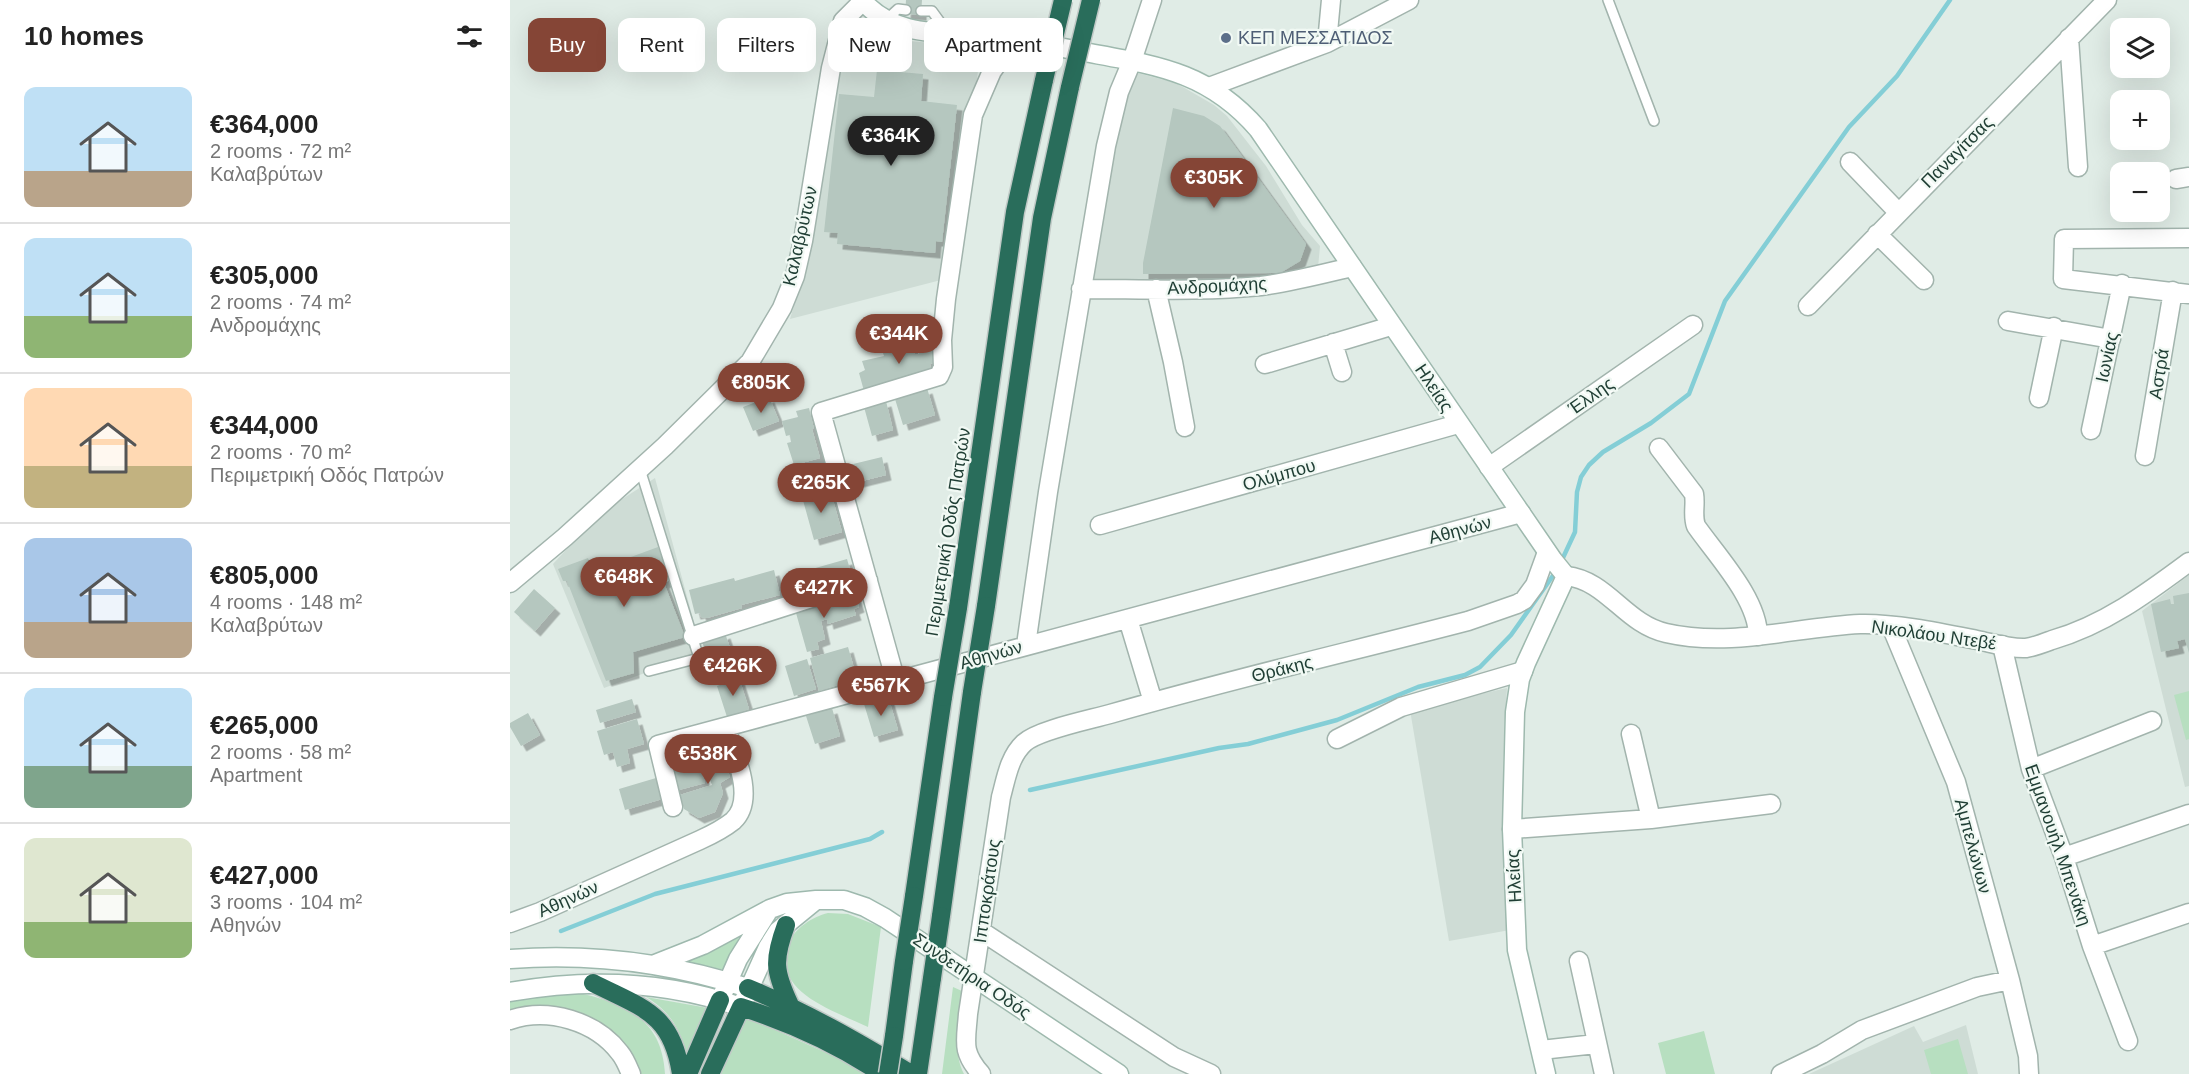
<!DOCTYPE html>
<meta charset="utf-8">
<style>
body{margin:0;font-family:Arial,sans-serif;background:#f2f2f2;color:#222;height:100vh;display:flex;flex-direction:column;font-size:22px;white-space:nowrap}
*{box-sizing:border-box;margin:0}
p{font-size:20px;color:#767676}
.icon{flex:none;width:33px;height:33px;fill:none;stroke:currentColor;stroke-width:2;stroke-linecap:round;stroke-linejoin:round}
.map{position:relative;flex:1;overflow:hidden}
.details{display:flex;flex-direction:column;background:#fff;width:510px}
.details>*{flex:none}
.top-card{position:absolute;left:18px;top:18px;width:570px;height:54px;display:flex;gap:12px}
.buttons{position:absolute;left:1600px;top:18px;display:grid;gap:12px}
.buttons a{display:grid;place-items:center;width:60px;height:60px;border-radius:12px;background:#fff;box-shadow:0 6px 24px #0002;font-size:30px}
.price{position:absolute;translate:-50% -51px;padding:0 14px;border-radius:21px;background:#854536;color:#fff;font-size:20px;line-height:39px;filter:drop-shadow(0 2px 3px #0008)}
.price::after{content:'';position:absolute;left:50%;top:36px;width:18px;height:14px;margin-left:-9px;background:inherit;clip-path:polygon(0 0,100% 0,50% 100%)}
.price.on{background:#222;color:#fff}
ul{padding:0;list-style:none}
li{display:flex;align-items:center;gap:18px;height:150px;padding:0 24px}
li+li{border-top:2px solid #e0e0e0}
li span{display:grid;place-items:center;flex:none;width:168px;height:120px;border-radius:12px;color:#555}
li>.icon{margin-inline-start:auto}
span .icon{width:72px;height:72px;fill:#fffc;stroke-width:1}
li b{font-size:26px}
h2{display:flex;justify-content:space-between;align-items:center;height:72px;padding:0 24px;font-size:26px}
.chip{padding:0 21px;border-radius:12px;background:#fff;box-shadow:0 6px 24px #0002;font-size:21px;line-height:54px}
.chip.on{background:#854536;color:#fff}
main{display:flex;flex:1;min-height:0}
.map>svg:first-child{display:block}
</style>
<main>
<section class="details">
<h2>10 homes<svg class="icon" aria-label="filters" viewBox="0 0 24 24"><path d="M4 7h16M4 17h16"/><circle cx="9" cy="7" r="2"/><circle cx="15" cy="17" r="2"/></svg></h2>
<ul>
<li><span style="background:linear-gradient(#bfe0f5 70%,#b9a48a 0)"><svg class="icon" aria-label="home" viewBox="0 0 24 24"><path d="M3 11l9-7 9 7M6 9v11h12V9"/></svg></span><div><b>€364,000</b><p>2 rooms · 72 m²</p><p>Καλαβρύτων</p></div></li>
<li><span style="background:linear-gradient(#bfe0f5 65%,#8fb573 0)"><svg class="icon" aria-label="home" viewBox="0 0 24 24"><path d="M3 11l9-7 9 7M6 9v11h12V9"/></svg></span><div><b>€305,000</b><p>2 rooms · 74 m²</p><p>Ανδρομάχης</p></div></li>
<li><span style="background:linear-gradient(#ffd9b3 65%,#c2b280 0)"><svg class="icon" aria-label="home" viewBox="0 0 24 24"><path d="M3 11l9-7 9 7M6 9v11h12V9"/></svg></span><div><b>€344,000</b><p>2 rooms · 70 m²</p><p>Περιμετρική Οδός Πατρών</p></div></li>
<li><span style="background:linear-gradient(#a9c7e8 70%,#b9a48a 0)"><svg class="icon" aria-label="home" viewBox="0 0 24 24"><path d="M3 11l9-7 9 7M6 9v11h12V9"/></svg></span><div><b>€805,000</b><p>4 rooms · 148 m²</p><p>Καλαβρύτων</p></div></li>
<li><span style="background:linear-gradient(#bfe0f5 65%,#7fa58c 0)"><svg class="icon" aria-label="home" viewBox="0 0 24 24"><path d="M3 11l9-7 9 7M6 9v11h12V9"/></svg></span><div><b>€265,000</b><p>2 rooms · 58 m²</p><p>Apartment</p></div></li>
<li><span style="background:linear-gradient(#dfe7d0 70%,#8fb573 0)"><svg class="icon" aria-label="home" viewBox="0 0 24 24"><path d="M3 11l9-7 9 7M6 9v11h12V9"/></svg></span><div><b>€427,000</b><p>3 rooms · 104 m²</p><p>Αθηνών</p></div></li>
</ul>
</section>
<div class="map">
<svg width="1679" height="1074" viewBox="0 0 1679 1074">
<defs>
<filter id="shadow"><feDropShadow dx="5.5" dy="5.5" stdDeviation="0" flood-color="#0004"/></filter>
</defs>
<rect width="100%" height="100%" fill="#e0ece6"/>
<!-- built -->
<path fill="#cedcd5" d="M338,25L360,27L367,33L380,39L471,48L465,94L431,280L280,319L292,279L319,110Z
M620,71L666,83L704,105L717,116L756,166L792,225L810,246L808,268L762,279L578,283L606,120Z
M145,478L192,652L94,688L43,564L89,514Z
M1679,575V786L1675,787L1632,611Z
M997,688L994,731L993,812L1000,930L939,941L900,710Z
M1456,1025L1468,1074H1299L1404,1026L1413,1042Z"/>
<!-- green -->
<path fill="#b7dfc0" d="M1679,691V739L1676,740L1664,695Z
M318,913L338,914L371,927L358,1027C325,1011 259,992 279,943C285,928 302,917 318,913Z
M231,933L215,970L176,962Z
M443,987L452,991C450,1017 441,1049 454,1074H432Z
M66,992C115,1004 152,1018 155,1074H130L121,1059L77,1017L56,1009L23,1008L0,1013V1000Z
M136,997L198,1008L177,1059C172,1031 161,1012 136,997Z
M234,1016L330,1059L354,1074H207Z
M1194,1031L1205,1074H1156L1148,1043Z
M1448,1039L1458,1074H1421L1414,1050Z"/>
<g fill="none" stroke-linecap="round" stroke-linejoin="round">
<!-- stream -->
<path stroke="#84ced6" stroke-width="4.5" d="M1051,562L1065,532L1067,492L1071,477L1079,465L1093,452L1141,423L1179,394L1215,301L1339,127L1387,76L1440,0
M520,790L709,748L738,744L827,720L908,687L955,675L970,667L1001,635L1047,570
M51,931L145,894L360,839L372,832"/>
</g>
<!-- building -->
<path fill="#b5c7bf" filter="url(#shadow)" d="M396,0H412L411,15L395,14Z
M367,70L413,74L411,101L447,105L432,242L426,241L425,253L327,244L328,233L314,232L329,94L364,97Z
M663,108L694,116L710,126L796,244L790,261L770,273L633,274V263Z
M422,335L426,349L422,350L426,362L420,364L422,373L354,391L349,373L355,370L352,361L374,356L373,353L402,344L405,355L409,354L405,340Z
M417,388L425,415L393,425L385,399Z
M259,397L269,421L243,431L233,407Z
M376,401L383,430L362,436L354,407Z
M299,408L304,429H302L310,458L284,465L277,443L281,442L280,435L276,436L272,421L288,417L286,411Z
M372,457L376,475L344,483L339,465Z
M312,487L314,495L321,493L332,532L304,540L291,493Z
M148,547L161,579L154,583L175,637L123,652L124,673L96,681L57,581H53L48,569L78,558L83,571Z
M337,559L343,580L308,590L302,569Z
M264,570L270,595L231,605L232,608L197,618L191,617L190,613L185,614L179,590L224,578L225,581Z
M24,589L45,608L25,631L4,612Z
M1679,593V653L1675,639L1667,641L1669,648L1651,652L1641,604L1660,599L1661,604H1664L1663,596Z
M345,594L349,607L344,609L346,615L318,624L317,619L311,621L315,639L307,642L309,649L297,652L286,613Z
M215,633L227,669L203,677L192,641Z
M338,647L347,679L309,691L300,658Z
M297,659L306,689L284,696L275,666Z
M229,678L239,709L217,717L207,686Z
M378,696L388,730L364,737L354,704Z
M122,699L126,712L90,723L86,710Z
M322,708L330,736L305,744L296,716Z
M18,713L30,735L11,746L0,727V723Z
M127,719L134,744L117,749L120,763L107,767L103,752L94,755L87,731Z
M207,743L220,777L210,783L213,793L205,812L189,818L174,809L170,795L202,785L189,751Z
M185,744L195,783L165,791L155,752Z
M146,778L152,799L115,810L109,789Z"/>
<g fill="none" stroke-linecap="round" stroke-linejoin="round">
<!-- service casing -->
<g stroke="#a2b4ad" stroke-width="12">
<path id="service" d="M1098,0L1144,121
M411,11H422L438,33
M376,20L388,9L396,10
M130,469L189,658L139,671"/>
</g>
<!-- minor casing -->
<g stroke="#a2b4ad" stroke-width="21">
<path id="minor" d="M1559,38L1568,167
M817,43L821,0
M699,87L817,43L899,0
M1340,162L1388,212
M1666,179L1679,177
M1367,234L1414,280
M1679,238L1554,239L1553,279L1679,294
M571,289C630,289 692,292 751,286C782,282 812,274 842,267
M646,289L663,362L675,427
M1298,306L1597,0
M1498,321L1601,339
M823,343L832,372
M755,364L881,326
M1529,398L1544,327
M1581,430L1612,284
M1149,448L1184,494C1186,505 1182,515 1186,526C1207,556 1248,599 1248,636
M1635,456L1663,291
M979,467L1183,325
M590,525L948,424
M0,583L55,537L155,446L240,362L272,308L285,276L293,241L321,68L333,21L353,1
M618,619L643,702
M1381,626L1446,782L1500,980L1518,1056L1519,1074
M183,636L358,580
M516,645L538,492L596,146L609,92L622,61
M1492,645L1521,769L1554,857L1582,946L1618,1041
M386,682L311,412L429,376L433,367L432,340L436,299L463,115L482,71L505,39
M1121,734L1141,819
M827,739L891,707L1013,671
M1521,769L1642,721
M163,807L148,745L215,727
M1002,829L1141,819L1261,804
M1554,857L1679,814
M0,923L30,912L190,840C201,835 213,829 223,821C247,799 224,752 215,727L1011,513
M471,931L664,1057L701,1074
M1582,946L1679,913
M1069,961L1094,1074
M0,1020C38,1007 86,1021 110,1053C115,1059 118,1067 121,1074
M1031,1050L1086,1044
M471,1074C451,1051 456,1042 458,1014L491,797C496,779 499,757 514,743C528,730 579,720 600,714C718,680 839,652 958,621L1007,604L1014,600L1025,585L1037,552
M1271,1074L1312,1054L1352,1030L1467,987L1500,980"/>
</g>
<!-- tertiary casing -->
<g stroke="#a2b4ad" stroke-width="21">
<path id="tertiary" d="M622,61L642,0
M1056,576C1097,580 1115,624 1156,633C1221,648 1286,627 1350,624C1385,623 1432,633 1467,640C1482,643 1500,649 1516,648C1524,647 1534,643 1542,640C1594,625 1636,594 1679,562"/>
</g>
<!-- secondary casing -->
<g stroke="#9eb9ae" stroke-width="21">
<path id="secondary" d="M352,0C384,38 434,32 479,36C511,39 542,46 574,52C645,65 698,71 748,129L1043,560L1056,576L1016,663L1010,679L1005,712L1002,829L1007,950L1036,1074
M0,959C81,953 161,963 238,988
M145,964L193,945L260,909L277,903L306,900H334L355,907L375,918L609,1074
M214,991L228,959L257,913
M0,992C78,978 156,981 231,1007L258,947L268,931L306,900"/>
</g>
<!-- motorway casing -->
<g stroke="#c0c9c6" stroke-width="21">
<path id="motorway" d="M476,606L532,218L560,87
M448,608L505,212L534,80
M404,896L433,697
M431,916L462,692
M276,925C263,960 264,971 280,1005
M83,983C132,1008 162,1013 171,1074
M238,988C296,1012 348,1042 401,1074
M384,1036L394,961
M178,1074L210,1000
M200,1074L231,1007C281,1023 328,1044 372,1074
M408,1074L422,978"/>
</g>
<!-- service -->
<use href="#service" stroke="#fff" stroke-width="9"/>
<!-- minor -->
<use href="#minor" stroke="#fff" stroke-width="18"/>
<!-- tertiary -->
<use href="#tertiary" stroke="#fff" stroke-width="18"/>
<!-- secondary -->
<use href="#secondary" stroke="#fff" stroke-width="18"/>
<!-- motorway -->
<use href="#motorway" stroke="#296d5b" stroke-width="18"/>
<!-- motorway-bridge casing -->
<g stroke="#c0c9c6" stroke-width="21" stroke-linecap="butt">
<path id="motorway-bridge" d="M534,80L553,0
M560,87L581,0
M462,692L476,606
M433,697L448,608
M394,961L404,896
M422,978L431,916
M378,1074L384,1036"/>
</g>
<!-- motorway-bridge -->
<use href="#motorway-bridge" stroke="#296d5b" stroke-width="18"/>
</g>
<!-- markers -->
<circle fill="#5c6f8a" stroke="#f1f9f4" stroke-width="2" cx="716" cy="38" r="6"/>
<g text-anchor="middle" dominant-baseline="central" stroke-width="4.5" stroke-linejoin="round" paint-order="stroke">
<!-- service labels -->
<g font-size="18" fill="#4e5e75" stroke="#f1f9f4" text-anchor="start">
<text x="728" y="38">ΚΕΠ ΜΕΣΣΑΤΙΔΟΣ</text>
</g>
<!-- street labels -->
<g font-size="18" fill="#1f3e34" stroke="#f1f9f4">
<text transform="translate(1447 152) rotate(-45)">Παναγίτσας</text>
<text transform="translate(290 236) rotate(-77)">Καλαβρύτων</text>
<text transform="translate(707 286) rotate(-3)">Ανδρομάχης</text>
<text transform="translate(1597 357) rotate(-78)">Ιωνίας</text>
<text transform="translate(1649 374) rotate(-81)">Αστρά</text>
<text transform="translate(924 388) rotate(56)">Ηλείας</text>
<text transform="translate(1081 396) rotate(-35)">Έλλης</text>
<text transform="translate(769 475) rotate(-16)">Ολύμπου</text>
<text transform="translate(950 530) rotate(-15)">Αθηνών</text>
<text transform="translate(438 532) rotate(-81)">Περιμετρική Οδός Πατρών</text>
<text transform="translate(1424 635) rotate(8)">Νικολάου Ντεβέ</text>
<text transform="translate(481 655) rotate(-16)">Αθηνών</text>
<text transform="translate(772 669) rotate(-14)">Θράκης</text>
<text transform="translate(1548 845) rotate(71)">Εμμανουήλ Μπενάκη</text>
<text transform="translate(1463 846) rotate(75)">Αμπελώνων</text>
<text transform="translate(1004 876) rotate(-93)">Ηλείας</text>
<text transform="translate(477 891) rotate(-82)">Ιπποκράτους</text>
<text transform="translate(58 899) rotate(-24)">Αθηνών</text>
<text transform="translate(462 976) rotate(34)">Συνδετήρια Οδός</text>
</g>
</g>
</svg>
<div class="buttons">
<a><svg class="icon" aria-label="layers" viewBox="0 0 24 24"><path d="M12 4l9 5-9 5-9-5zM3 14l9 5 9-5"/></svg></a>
<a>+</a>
<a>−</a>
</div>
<b class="price on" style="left:381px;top:167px">€364K</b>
<b class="price" style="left:704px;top:209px">€305K</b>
<b class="price" style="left:389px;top:365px">€344K</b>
<b class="price" style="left:251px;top:414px">€805K</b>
<b class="price" style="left:311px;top:514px">€265K</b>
<b class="price" style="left:114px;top:608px">€648K</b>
<b class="price" style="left:314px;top:619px">€427K</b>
<b class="price" style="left:223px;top:697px">€426K</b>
<b class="price" style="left:371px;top:717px">€567K</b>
<b class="price" style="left:198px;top:785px">€538K</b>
<div class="top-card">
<a class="chip on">Buy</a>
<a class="chip">Rent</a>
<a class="chip">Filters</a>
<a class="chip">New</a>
<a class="chip">Apartment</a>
</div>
</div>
</main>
